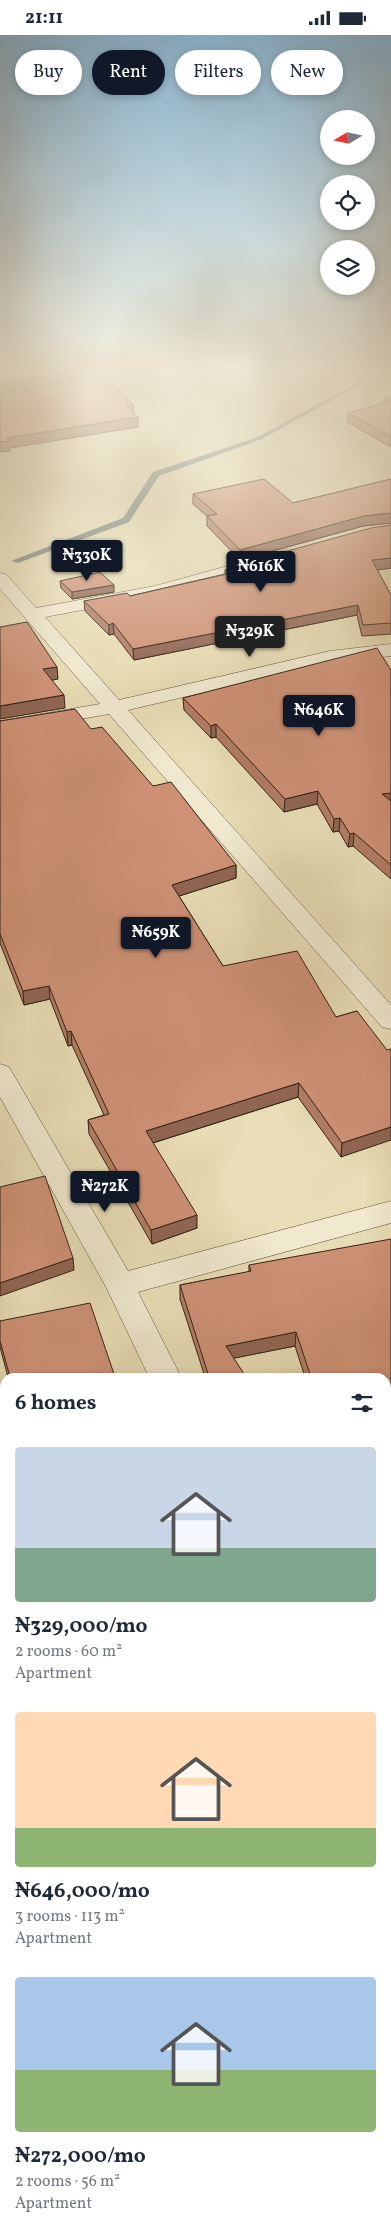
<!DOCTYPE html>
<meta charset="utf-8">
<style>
body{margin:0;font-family:Vollkorn,serif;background:#f2f2f3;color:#1f2937;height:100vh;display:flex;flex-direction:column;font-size:19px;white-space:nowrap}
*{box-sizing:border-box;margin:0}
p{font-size:16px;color:#747a83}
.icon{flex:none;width:28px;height:28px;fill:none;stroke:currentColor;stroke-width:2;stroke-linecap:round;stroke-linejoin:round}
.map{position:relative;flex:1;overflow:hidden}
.drawer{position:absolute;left:0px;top:1338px;width:391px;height:866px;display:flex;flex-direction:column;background:#fff;border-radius:15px 15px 0 0;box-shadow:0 2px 8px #0003}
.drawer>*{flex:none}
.top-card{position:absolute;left:15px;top:15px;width:361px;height:45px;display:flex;gap:10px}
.needle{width:32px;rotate:260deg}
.fabs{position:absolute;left:320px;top:75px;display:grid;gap:10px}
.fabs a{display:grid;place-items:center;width:55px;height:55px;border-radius:50%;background:#fff;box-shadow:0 2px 8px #0003;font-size:25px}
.price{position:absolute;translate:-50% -42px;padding:0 11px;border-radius:5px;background:#111827;color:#fff;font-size:16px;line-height:32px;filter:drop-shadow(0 1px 2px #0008)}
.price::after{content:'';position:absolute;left:50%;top:30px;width:15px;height:11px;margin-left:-8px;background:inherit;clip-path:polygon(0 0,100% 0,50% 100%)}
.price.on{background:#222;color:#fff}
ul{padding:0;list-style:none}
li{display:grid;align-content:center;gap:10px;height:265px;padding:0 15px}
li span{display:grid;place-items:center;height:155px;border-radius:5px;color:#555}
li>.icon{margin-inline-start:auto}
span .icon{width:90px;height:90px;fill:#fffc;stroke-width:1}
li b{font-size:21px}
h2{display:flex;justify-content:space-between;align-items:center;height:60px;padding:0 15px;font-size:21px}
.chip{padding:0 18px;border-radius:22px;background:#fff;box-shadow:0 2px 8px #0003;font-size:18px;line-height:45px}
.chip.on{background:#111827;color:#fff}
.status{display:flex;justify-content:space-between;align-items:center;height:35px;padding:0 25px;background:#fff;direction:ltr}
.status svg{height:14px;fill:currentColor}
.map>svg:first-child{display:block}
</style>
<div class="status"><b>21:11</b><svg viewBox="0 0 49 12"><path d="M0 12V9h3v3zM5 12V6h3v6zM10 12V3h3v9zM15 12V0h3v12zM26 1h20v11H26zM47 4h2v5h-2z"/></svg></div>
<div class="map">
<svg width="391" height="2203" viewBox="0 0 391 2203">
<rect width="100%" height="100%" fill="#e8ddb6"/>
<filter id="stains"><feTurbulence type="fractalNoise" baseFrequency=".004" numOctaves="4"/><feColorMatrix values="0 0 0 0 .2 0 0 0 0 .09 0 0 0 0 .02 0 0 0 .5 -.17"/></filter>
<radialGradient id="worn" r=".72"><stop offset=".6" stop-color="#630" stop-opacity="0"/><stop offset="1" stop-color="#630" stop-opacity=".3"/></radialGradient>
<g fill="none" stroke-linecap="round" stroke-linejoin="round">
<!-- stream -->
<path fill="#707e75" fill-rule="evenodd" d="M376,337H384L262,404L159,441L129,487L18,528L11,526L123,483L153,437L258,402Z
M0,1866L5,1868V1898L0,1896Z
M102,2199H124L126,2203H104Z"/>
<!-- minor casing -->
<g stroke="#60523d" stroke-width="1">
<path id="minor" d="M96,337H114C98,358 26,366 0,369V361L63,350Z
M286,515L292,516L295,520L292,524L157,561L45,582L119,665L330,616L391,609V621L330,628L128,675L391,970V994L382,992L109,679L0,698V686L100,669L0,554V538L6,539L36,573L155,551Z
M0,1029L9,1032L128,1236L391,1166V1188L138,1257L181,1342H149L106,1252L0,1062Z"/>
</g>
<!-- minor -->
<use href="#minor" fill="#f0e9d0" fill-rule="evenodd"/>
</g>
<!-- wall -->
<path fill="#b17d65" stroke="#332315" d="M391,362V412L347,387L348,378L383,369L384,364Z
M391,444V488L363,491L240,525L207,491V481L193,469V459L293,468Z
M391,490V533L377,535L391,560V599L362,601L357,580L134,625L114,599L109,600L85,576L84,566L130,561L225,539V535L251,532V526Z
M60,546L114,557L72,564L61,553Z
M391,635V844L353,811L348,812L339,796L333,797L317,769L284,777L216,702L211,703L184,675L183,663Z
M0,686L91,694L153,751L236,830V843L179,861L223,931L336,982L357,976L341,1122L298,1062L153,1108L197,1193L152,1209L89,1099L88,1085L104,1080L72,1010L68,1011L50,964L24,970L0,908Z
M249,1230L386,1342H305L295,1311L233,1323L246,1342H205L180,1264V1250L249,1237Z
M0,1286L115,1342H8L0,1312Z"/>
<!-- shaded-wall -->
<path fill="#906653" stroke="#332315" d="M65,337H88L89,338L62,348L0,359V349Z
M133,369L134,379L126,370Z
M138,382V392L10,413V416L0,417V407L7,403Z
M391,478V488L363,491L240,525V515L364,481Z
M391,523V533L371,536L372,525Z
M114,550V557L72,564V557Z
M358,570L357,580L134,625L133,614Z
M113,588L114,599L109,600V590Z
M57,632L58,644L44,647L43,634Z
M64,660L65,673L0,684V671Z
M216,689V702L211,703V691Z
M318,756L317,769L284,777L285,764Z
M391,758V770L382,759Z
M340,783L339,796L333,797L334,784Z
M354,798L353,811L348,812L350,799Z
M236,830V843L173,863L172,850Z
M49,951L50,964L24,970L23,956Z
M71,996L72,1010L68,1011L67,997Z
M299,1048L298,1062L146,1110V1096Z
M391,1092V1105L341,1122L342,1108Z
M197,1180V1193L152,1209L151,1195Z
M73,1223L74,1235L0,1261V1248Z
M296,1297L295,1311L225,1325L226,1311Z
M391,1505V1517L386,1518V1506Z
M5,1629V1636L0,1638V1631Z
M391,1695V1707L386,1708V1696Z
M4,1703L5,1709L0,1711V1704Z
M5,2082V2091L0,2094V2084Z"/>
<!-- building -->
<path fill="#ce9176" stroke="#332315" d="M0,337H65L62,338L0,349Z
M101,338L133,369L126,370L138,382L7,403L9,406L0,407V360L61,352Z
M391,362V402L348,378L389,367L384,364Z
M264,444L293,468L391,444V478L364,481L240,515L207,481L217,479L193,459Z
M391,490V523L372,525L391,560V588L363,590L358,570L133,614L113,588L109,590L84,566L127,558L130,561L227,539L225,535L256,531L251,526L371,493Z
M100,537L114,550L72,557L60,546Z
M27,587L57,632L43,634L64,660L0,671V592Z
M377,613L391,635V758L382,759L391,766V830L354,798L350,799L340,783L334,784L318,756L285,764L216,689L211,691L183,663Z
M75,674L91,694L102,692L153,751L171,747L236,830L172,850L223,931L297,916L336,982L357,976L387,1015L391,1014V1092L342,1108L299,1048L146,1096L197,1180L151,1195L88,1085L109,1079L71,996L67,997L49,951L23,956L0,899V686Z
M45,1141L73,1223L0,1248V1152Z
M391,1204V1505L386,1506V1342H311L296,1297L226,1311L246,1342H209L180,1250L251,1236L249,1230Z
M90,1268L115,1342H10L0,1306V1286Z
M386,1526L389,1541H391V1695L386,1696Z
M0,1603L5,1624V1629L0,1631Z
M0,1688L4,1703L0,1704Z
M0,2061L5,2076V2082L0,2084Z"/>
<!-- sky -->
<linearGradient id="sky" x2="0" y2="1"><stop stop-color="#88b6d4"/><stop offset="0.52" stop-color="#f5f0de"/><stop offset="1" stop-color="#f5f0de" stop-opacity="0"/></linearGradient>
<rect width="391" height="645" fill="url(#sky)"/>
<rect width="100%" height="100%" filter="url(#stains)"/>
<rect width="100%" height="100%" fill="url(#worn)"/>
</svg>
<div class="fabs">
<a><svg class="needle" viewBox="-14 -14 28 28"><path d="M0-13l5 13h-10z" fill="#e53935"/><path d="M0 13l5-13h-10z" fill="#747a83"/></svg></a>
<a><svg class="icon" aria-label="locate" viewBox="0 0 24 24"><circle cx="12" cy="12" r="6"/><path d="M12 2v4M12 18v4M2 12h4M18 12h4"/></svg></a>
<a><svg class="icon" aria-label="layers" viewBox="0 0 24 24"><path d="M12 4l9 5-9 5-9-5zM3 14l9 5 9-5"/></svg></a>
</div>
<b class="price" style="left:87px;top:547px">₦330K</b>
<b class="price" style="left:261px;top:558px">₦616K</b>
<b class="price on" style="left:250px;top:623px">₦329K</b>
<b class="price" style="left:319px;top:702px">₦646K</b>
<b class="price" style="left:156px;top:924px">₦659K</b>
<b class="price" style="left:105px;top:1178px">₦272K</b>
<div class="top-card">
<a class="chip">Buy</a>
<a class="chip on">Rent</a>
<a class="chip">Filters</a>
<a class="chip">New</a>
</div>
<section class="drawer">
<h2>6 homes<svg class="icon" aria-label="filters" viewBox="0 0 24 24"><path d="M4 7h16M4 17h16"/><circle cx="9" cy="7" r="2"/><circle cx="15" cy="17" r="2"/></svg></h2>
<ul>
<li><span style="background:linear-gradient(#c9d6e8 65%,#7fa58c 0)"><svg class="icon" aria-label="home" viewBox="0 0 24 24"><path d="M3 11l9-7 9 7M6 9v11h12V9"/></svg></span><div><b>₦329,000/mo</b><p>2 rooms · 60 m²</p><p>Apartment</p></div></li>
<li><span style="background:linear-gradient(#ffd9b3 75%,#8fb573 0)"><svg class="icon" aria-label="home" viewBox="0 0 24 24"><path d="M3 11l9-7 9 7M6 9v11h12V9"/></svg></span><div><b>₦646,000/mo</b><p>3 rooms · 113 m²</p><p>Apartment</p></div></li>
<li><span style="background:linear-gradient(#a9c7e8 60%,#8fb573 0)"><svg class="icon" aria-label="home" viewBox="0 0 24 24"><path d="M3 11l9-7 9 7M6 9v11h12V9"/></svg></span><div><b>₦272,000/mo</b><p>2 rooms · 56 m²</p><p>Apartment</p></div></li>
</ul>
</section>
</div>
